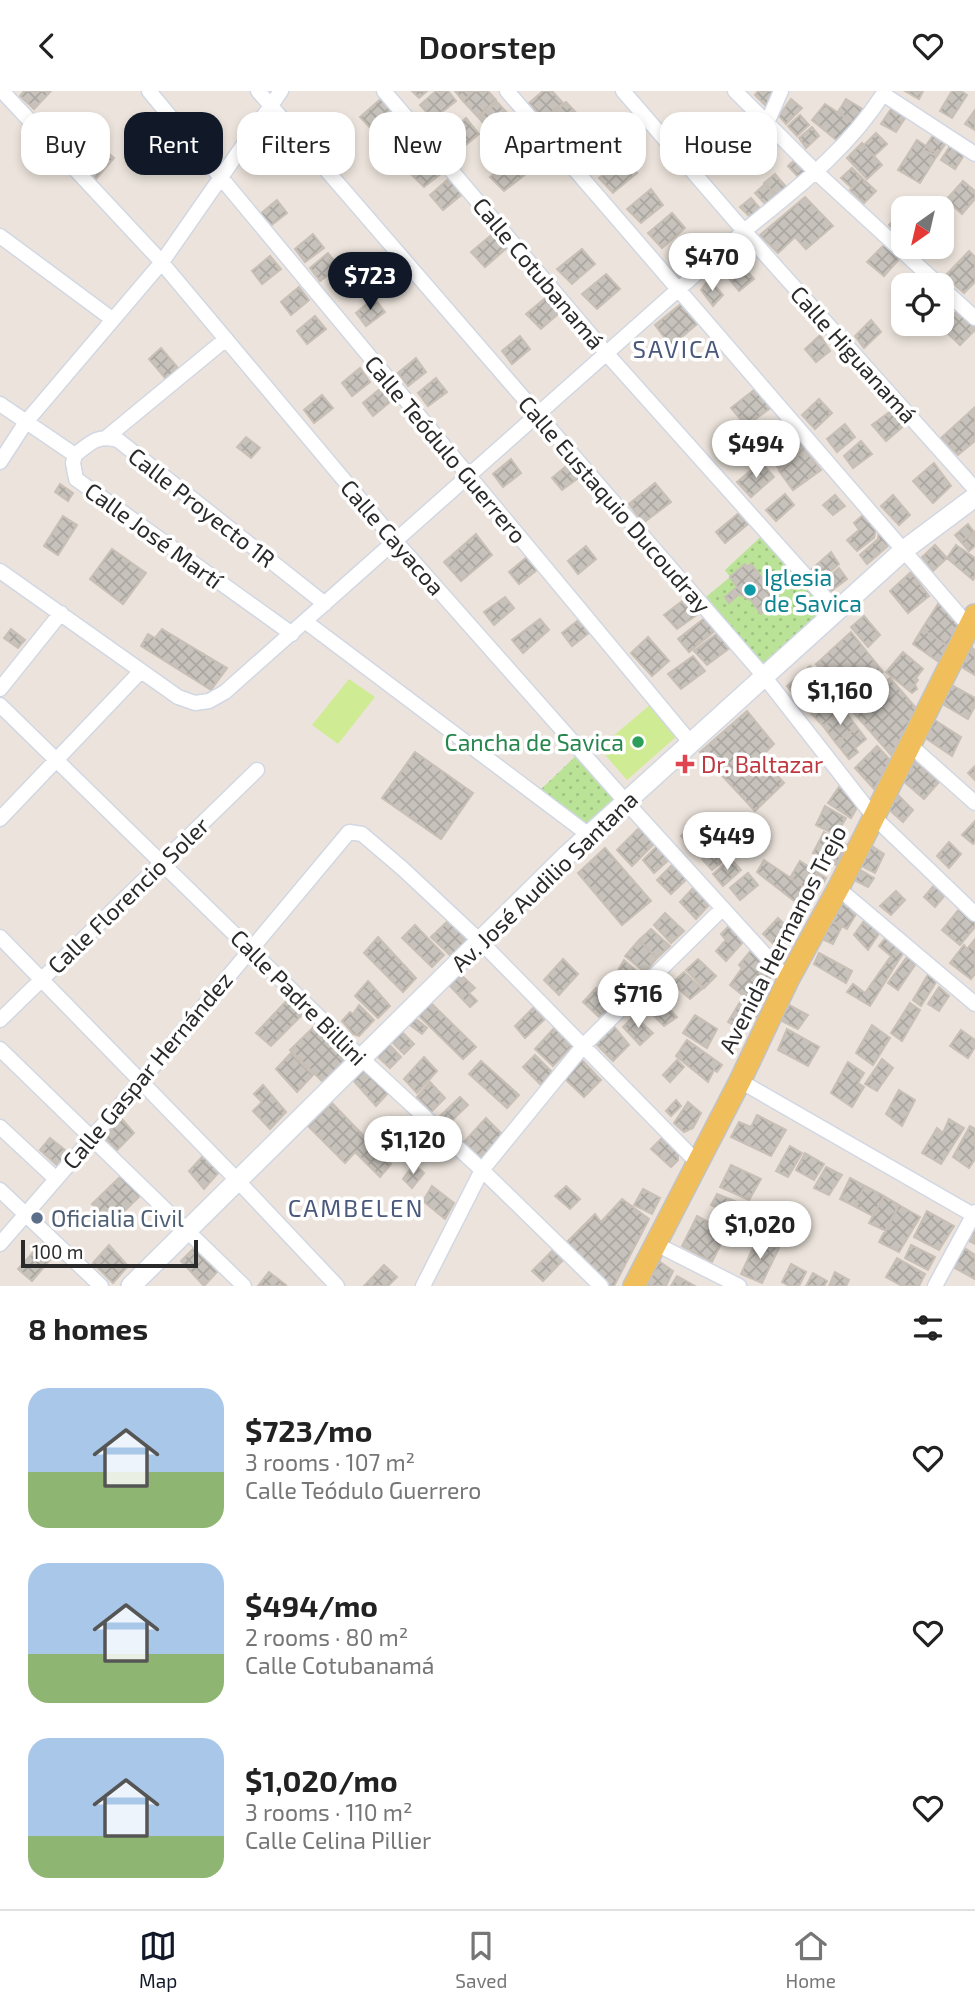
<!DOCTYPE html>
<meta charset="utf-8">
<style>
body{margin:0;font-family:"Exo 2",sans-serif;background:#f6f6f6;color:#222;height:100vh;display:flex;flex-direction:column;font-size:26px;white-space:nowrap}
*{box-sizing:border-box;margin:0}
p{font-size:23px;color:#767676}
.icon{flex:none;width:38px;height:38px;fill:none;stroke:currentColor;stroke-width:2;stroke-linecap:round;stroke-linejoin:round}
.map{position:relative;height:1195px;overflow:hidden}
.sheet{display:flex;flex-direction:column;background:#fff;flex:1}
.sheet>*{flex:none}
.guide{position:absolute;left:21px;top:21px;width:934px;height:63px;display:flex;gap:14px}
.needle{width:46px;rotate:214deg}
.fabs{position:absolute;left:891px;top:105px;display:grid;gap:14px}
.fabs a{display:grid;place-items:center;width:63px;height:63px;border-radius:14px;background:#fff;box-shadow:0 4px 10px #0003;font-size:35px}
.scale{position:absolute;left:21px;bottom:18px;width:177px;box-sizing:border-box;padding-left:7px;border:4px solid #2a2a2a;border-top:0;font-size:19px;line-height:24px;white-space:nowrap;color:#2a2a2a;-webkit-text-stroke:5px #fff;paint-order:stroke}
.price{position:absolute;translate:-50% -60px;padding:0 16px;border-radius:24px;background:#fff;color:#222;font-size:23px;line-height:46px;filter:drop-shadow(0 2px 4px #0008)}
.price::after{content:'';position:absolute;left:50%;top:42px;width:21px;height:16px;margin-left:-10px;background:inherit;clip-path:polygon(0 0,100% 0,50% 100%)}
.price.on{background:#111827;color:#fff}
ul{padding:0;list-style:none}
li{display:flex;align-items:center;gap:21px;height:175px;padding:0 28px}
li span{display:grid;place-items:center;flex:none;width:196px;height:140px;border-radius:21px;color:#555}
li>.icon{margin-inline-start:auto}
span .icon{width:84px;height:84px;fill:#fffc;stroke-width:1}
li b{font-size:30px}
h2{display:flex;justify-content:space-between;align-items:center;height:84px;padding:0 28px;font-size:30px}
.chip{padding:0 24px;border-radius:21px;background:#fff;box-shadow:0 4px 10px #0003;font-size:24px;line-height:63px}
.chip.on{background:#111827;color:#fff}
header{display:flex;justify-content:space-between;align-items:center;height:91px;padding:0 28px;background:#fff;font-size:32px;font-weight:600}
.tab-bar{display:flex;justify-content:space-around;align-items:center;height:98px;border-top:2px solid #e0e0e0;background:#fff;font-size:19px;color:#767676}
.tab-bar a{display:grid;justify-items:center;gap:4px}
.tab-bar .on{color:#111827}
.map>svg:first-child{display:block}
</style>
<header><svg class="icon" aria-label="back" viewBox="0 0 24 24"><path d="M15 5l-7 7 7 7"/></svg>Doorstep<svg class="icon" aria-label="heart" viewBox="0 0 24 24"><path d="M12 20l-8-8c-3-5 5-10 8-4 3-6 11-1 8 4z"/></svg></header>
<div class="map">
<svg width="975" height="1195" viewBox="0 0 975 1195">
<defs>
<pattern id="grass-dots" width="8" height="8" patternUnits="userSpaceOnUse" patternTransform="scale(1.75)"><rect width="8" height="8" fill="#bae398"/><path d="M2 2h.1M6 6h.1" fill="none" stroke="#a0c383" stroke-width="1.8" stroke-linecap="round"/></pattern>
<pattern id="building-cross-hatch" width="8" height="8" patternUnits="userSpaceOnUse" patternTransform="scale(1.75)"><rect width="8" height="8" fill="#c7c2bb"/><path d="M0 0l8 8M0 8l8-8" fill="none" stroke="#aba7a1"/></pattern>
</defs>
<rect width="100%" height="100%" fill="#ece4dc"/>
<!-- grass -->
<path fill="url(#grass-dots)" d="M766,441L836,519L763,584L700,511L730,486L725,479Z
M581,660L626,711L589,744L535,704Z"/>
<!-- pitch -->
<path fill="#cfeb94" d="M349,588L375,606L338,653L312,634Z
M651,613L677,645L627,689L599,657Z"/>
<!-- building -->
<path fill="url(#building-cross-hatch)" stroke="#c8bfb6" stroke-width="2" d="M24,0H51L34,18L20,5Z
M412,0H427L419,7Z
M436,0H448L456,10L433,28L420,14Z
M455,0H474L463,10Z
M474,0H488L496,9L478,26L463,10Z
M543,0H552L563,12L544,28L529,12Z
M758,0H777L770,14L766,15L755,4Z
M905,0H923L919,8Z
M952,0H961L967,4L952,27L940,20Z
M383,6L397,24L375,42L360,26Z
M791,8L802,17L786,33L779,25Z
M846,8L866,20L857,34L838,21Z
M497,11L512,27L493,44L479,27Z
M566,11L581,27L562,43L548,27Z
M825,13L858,35L840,52L812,29Z
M893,15L907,24L896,41L881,33Z
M975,19V39L965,33Z
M399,22L412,38L390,56L376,42Z
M800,24L809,34L797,45L788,35Z
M584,25L597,40L574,59L561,44Z
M466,27L479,43L456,62L443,47Z
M156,28L170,38L152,63L138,53Z
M812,36L819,45L806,57L799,47Z
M936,40L948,49L937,65L923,59Z
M93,41L104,51L85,72L74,62Z
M169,42L184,53L165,78L150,67Z
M876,42L887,53L874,65L864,54Z
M412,45L425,61L402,79L388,65Z
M917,49L938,63L920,92L898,79Z
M862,52L882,74L867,88L847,67Z
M952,52L966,61L955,78L941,69Z
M102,56L114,67L96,88L84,77Z
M434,62L447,78L424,96L410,82Z
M514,66L527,82L504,100L490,86Z
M798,66L811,80L801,89L788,75Z
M623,67L637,82L613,102L599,87Z
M852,77L862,87L852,97L841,87Z
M775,83L787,97L778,106L764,92Z
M453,84L466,100L443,119L430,104Z
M862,87L876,100L864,112L850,99Z
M963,90L975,100V108L962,123L946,109Z
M765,93L778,107L768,116L755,102Z
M651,98L663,114L641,132L627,118Z
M805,106L833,135L806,158L795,146L778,162L760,144Z
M751,107L763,121L753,129L740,116Z
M277,109L287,122L269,136L259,124Z
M672,122L685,137L662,157L648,142Z
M900,122L903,125L902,147L889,134Z
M495,141L508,156L485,176L471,161Z
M313,143L324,157L305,171L295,158Z
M887,151L901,166L884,185L867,171Z
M582,158L595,173L572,193L557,178Z
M729,160L754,188L739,200L716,171Z
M969,160L975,166V191L964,202L945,185Z
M328,162L339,176L320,190L310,177Z
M270,165L281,178L262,193L252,180Z
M606,183L620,198L597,218L582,203Z
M709,188L723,204L713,215L701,199Z
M299,196L309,209L291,224L281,211Z
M550,203L564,218L541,238L526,223Z
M374,207L385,221L366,235L356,222Z
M681,213L697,233L671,255L655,234Z
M959,218L975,234V239L960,254L941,236Z
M315,225L326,238L307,253L297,240Z
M871,229L881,241L864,257L855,245Z
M820,244L830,260L816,271L805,258Z
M520,245L530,258L512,273L502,260Z
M161,257L178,277L166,288L149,268Z
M416,267L426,281L408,295L398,282Z
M360,277L370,291L352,305L342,292Z
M436,287L447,301L428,315L418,302Z
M758,296L773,315L746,335L731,317Z
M381,297L391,310L373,325L363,312Z
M322,304L333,317L314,332L304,319Z
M819,308L832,322L815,338L802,324Z
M975,316V350L958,364L941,347Z
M892,319L905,334L886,350L872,334Z
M845,333L855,346L837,361L827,348Z
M791,339L806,358L779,378L764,360Z
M246,346L260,357L251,367L237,356Z
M861,350L872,363L853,377L844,365Z
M805,359L821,379L793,399L779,380Z
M511,368L521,382L503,396L493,383Z
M761,371L774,386L751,406L737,391Z
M570,372L581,385L562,399L552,387Z
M934,372L951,395L933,412L913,390Z
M655,392L671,411L643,432L629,413Z
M60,393L73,402L68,410L55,401Z
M785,403L794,414L776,430L766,419Z
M835,404L845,415L833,424L823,414Z
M893,404L910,424L899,434L881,415Z
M739,422L748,433L725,452L716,441Z
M863,424L876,438L874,447L857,460L847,449L859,439L854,432Z
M63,425L77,434L58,464L44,455Z
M968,433L974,441L961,451L955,444Z
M879,439L890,453L867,473L860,464L878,448Z
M974,441L975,455L969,460L961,451Z
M476,443L492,464L461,490L444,471Z
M935,454L947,467L933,480L922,466Z
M956,454L975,467V485L973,489L947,467Z
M586,455L596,468L578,483L568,470Z
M112,458L146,482L123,513L90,488Z
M831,461L839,473L822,488L812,478Z
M527,466L537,479L519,493L509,481Z
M745,473L747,476L751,473L767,493L764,496L775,508L761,523L751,509L739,503L729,512L725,506L737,496L730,486Z
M839,477L847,488L831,500L824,490Z
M911,481L929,505L908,522L890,500Z
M689,505L701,521L677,538L664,524Z
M505,506L514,517L494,534L484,521Z
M940,510L957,529L959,537L949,556L922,538Z
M864,525L880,544L868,556L851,536Z
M706,526L716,539L689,561L678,548Z
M540,528L549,539L523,562L512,549Z
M580,528L590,541L572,555L562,542Z
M11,538L25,549L18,557L4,547Z
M162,538L227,577L211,599L141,555L148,543L155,547Z
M922,538L949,556L939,571L913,553Z
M719,541L731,556L707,574L694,560Z
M851,541L883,581L849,613L816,573Z
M648,546L669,570L652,585L631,562Z
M969,553L975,560V584L960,575Z
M903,561L923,578L916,587L918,589L915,593L917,598L912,602L886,581Z
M693,565L705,580L681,598L668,583Z
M810,575L829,598L806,617L787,595Z
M890,587L917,618L891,664L854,622Z
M950,593L975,607V615L968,628L941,612Z
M829,598L844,619L823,635L806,617Z
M844,619L857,636L836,652L823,635Z
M747,620L774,653L761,666L784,692L755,720L700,661Z
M933,628L961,646L952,665L924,646Z
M857,636L866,648L855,657L858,661L849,668L836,652Z
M877,655L890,669L874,698L855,677Z
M415,661L473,702L441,748L382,707Z
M913,668L939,691L924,708L901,688Z
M975,675V689L968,682Z
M843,690L859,713L851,727L828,712Z
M897,703L913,719L903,731L886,716Z
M825,715L846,727L836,744L816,734Z
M699,730L709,741L691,757L681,745Z
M975,730V751L973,753L962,744Z
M642,734L656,751L632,775L617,759Z
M824,741L847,754L836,774L813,762Z
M727,748L735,760L712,779L702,768Z
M949,751L961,763L949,777L937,765Z
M869,753L884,763L875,782L858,773Z
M658,754L670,768L654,782L643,769Z
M605,757L651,810L622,834L578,782Z
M731,768L741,779L723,795L713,783Z
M764,769L816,804L806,819L757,781Z
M800,770L826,787L816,804L790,787Z
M675,771L688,787L671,803L657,789Z
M857,777L874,787L868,796L852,788Z
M748,782L758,794L740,809L730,797Z
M936,792L946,803L935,816L924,806Z
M694,796L709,814L696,828L680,811Z
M896,800L905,809L891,824L880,815Z
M840,810H846L858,820L847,838L832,830Z
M960,817L975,830V836L960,854L942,839Z
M665,822L684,840L671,852L654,834Z
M451,827L471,847L452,866L431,846Z
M778,827L796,844L786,859L781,860L763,843Z
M866,827L880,841L868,859L854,844Z
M829,830L842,835L833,853L822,848Z
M415,834L444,864L432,876L402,847Z
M730,834L744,850L726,870L716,860L726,849L721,843Z
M651,838L670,855L657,867L639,849Z
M378,846L416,887L403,901L364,862Z
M886,846L905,859L870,915L847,901L853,893L865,902L891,865L879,855Z
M975,848V883L971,888L950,872L964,854L967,858Z
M639,849L657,867L645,881L625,865Z
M752,858L771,880L770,887L755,914L730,894L742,877L739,874Z
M819,862L852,880L846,892L814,873Z
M909,863L917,871L898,899L888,892Z
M563,868L578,883L559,904L544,889Z
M698,868L716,885L704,897L686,879Z
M624,869L641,884L633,893L618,879Z
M930,880L938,888L921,915L913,909Z
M458,881L475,897L469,902L477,910L470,916L448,893Z
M684,881L702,898L690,908L672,892Z
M619,883L631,895L623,903L611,892Z
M368,890L390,915L378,927L355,905Z
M939,896L949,905L939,920L928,913Z
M596,897L613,913L599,926L583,911Z
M292,904L306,920L271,955L256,942Z
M658,906L677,926L664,935L646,917Z
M740,911L758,923L745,941L728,931Z
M431,912L476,956L463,968L418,924Z
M910,912L920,919L902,950L891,942Z
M359,914L374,929L359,945L353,943L342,930L350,921L353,923Z
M789,914L808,924L798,938L780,929Z
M534,916L544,929L525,947L515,935Z
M695,924L717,938L707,957L683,942Z
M634,925L653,942L640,954L623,936Z
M415,927L427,937L422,943L410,934Z
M320,930L352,962L323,991L290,959Z
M613,934L629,954L613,970L596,953L597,948Z
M872,934L890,947L873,974L856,962Z
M555,936L572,955L553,975L535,958Z
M787,938L819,956L808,975L778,959Z
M961,939L975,949V956L968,967L950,955Z
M401,940L414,953L404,963L392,951Z
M687,949L722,974L717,981L714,979L708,991L676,965Z
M387,951L401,966L390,977L376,964Z
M291,962L313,984L297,1001L276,978Z
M535,964L553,982L541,994L523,976Z
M424,966L437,980L417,1002L404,988Z
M882,968L893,977L877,1000L865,993Z
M582,969L601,989L584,1006L565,988Z
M677,969L684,976L670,991L663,984Z
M481,970L519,1004L507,1017L469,983Z
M848,971L864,982L858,992L864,996L852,1016L831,1002Z
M363,975L389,1001L376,1015L352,988Z
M430,991L445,1007L431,1021L417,1006Z
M263,994L286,1021L270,1038L253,1020L262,1011L254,1003Z
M899,999L915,1009L902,1035L886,1023Z
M460,1006L468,1014L445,1036L437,1028Z
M676,1009L681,1015L671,1025L666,1020Z
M688,1011L701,1022L693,1037L684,1041L674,1032Z
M332,1012L391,1073L380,1086L355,1061L345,1072L308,1035Z
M757,1024L786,1039L771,1065L731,1046L739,1031L751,1036Z
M486,1027L502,1043L482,1068L464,1051Z
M122,1028L134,1042L117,1059L104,1046Z
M949,1028L964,1037L941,1073L922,1062L937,1037L943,1042Z
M970,1035L975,1038V1068L969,1077L953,1066Z
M663,1046L678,1061V1069L671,1076L651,1058Z
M50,1047L70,1063L59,1076L40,1059Z
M790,1055L802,1062L788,1086L776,1080Z
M805,1062L824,1073L814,1089L796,1079Z
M203,1065L219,1081L204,1098L189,1080Z
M414,1073L424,1082L412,1097L403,1088Z
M731,1074L761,1088L749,1109L720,1096Z
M826,1076L842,1084L829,1104L814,1097Z
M122,1084L141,1104L112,1132L92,1113Z
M850,1087L865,1095L854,1115L840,1108Z
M432,1095L454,1112L445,1128L423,1110Z
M566,1095L580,1108L570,1118L555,1105Z
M865,1095L884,1105L873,1125L854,1115Z
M643,1098L660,1107L652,1123L634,1114Z
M717,1103L747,1115L735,1139L713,1128L718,1117L711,1114Z
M884,1105L899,1114L886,1140L869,1132Z
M622,1108L649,1128L614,1195H609L566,1152L595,1123L601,1131Z
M899,1114L920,1126L899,1161L879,1151Z
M927,1120L954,1135L939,1159L914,1146Z
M697,1125L727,1141L712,1171L682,1155Z
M972,1135L975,1136V1153L965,1148Z
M757,1148L779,1157L762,1192L741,1183Z
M109,1154L128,1175L113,1192L93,1172Z
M911,1154L935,1166L928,1179L905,1167Z
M196,1155L218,1180L204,1195L181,1170Z
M963,1156L975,1164V1188L953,1176Z
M555,1157L565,1167L543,1190L532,1180Z
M36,1158L50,1169L32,1190L18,1178Z
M897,1167L925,1183L919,1195H902L886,1186Z
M656,1168L673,1180L666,1195H643Z
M791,1173L806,1181L799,1195H789L782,1191Z
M384,1174L397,1186L388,1195H364Z
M269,1181L286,1194L285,1195H258Z
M835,1181L849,1189L846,1195H829Z
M813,1182L827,1190L824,1195H806Z
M677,1185L695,1195H671Z"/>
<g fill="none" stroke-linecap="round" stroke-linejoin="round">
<!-- street casing -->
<g stroke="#d1d7e3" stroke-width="17">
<path id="street" d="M2,0L157,166L396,451L626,711L788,889
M149,0L690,651
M258,0L763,584L874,726L975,823
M384,0L607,263L836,519
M507,0L974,541
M623,0L744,140L975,398
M735,0L816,81L939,194
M883,3L975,63
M767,32L781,0
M0,145L112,228
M942,197L975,227
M0,313L75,364L73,372L76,388L292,543
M107,346L226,248
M75,364C90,352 98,343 118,349L325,513
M0,371L26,331L162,171L281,0
M0,480L178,606L195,612L209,610L225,601L744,140C797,97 848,59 885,0
M306,531L589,744
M0,598L61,522
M0,614L361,967L482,1079L601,1195
M910,654L975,712
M0,728L141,580
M839,798L975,913
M0,846L237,1089L337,1195
M0,929L257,679
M0,958L244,1195
M740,990L975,1125
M0,1036L55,1087
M0,1099L101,1195
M0,1153L141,990L349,741L362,743L403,778L480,850L691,1065L698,1069
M656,1153L739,1195
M423,1195L482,1079L584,954L722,818
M935,1195L975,1121"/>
</g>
<!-- secondary casing -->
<g stroke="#d1d7e3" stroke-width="22">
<path id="secondary" d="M131,1195L566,765L904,459L975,406"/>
</g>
<!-- primary casing -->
<g stroke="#c3c3c3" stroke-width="24">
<path id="primary" d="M634,1195L740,990L788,889L839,796L975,524"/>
</g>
<!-- street -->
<use href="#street" stroke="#fff" stroke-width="14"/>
<!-- secondary -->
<use href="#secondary" stroke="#fff" stroke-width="19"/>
<!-- primary -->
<use href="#primary" stroke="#f1be5c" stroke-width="21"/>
</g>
<!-- markers -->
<circle fill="#0f9aa8" stroke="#fff" stroke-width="2.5" cx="750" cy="499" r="7"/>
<circle fill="#2e9e5b" stroke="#fff" stroke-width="2.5" cx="638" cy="651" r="7"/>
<path fill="#e0444e" stroke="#fff" stroke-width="2.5" d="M681.5 662.5h7v7h7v7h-7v7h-7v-7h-7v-7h7z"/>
<circle fill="#5c6f8a" stroke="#fff" stroke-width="2.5" cx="37" cy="1127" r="7"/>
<g text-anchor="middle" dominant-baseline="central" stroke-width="7" stroke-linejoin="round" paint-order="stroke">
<!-- street labels -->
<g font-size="23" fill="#2a2a2a" stroke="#fff">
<text transform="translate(539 182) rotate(50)">Calle Cotubanamá</text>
<text transform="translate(854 263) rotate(48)">Calle Higuanamá</text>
<text transform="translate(446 358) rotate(50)">Calle Teódulo Guerrero</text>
<text transform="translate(615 413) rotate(49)">Calle Eustaquio Ducoudray</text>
<text transform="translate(202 416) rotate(38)">Calle Proyecto 1R</text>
<text transform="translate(154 444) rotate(36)">Calle José Martí</text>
<text transform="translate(393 446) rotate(49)">Calle Cayacoa</text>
<text transform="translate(544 790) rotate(-44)">Av. José Audilio Santana</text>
<text transform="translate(128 804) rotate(-44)">Calle Florencio Soler</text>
<text transform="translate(782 848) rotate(-63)">Avenida Hermanos Trejo</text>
<text transform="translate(299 906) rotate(45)">Calle Padre Billini</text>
<text transform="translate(147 979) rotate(-50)">Calle Gaspar Hernández</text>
</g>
<!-- culture labels -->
<g font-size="23" fill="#0d838f" stroke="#fff" text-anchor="start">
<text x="764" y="486">Iglesia<tspan x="764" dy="26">de Savica</tspan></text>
</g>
<!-- leisure labels -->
<g font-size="23" fill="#27864d" stroke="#fff" text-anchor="end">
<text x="624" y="651">Cancha de Savica</text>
</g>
<!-- health labels -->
<g font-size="23" fill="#be3a42" stroke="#fff" text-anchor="start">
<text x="701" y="673">Dr. Baltazar</text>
</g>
<!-- service labels -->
<g font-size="23" fill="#4e5e75" stroke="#fff" text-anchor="start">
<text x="51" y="1127">Oficialia Civil</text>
</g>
<!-- neighbourhood labels -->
<g font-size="24" letter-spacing="2" fill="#4a587b" stroke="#fff">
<text x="677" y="257">SAVICA</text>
<text x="356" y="1116">CAMBELEN</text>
</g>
</g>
</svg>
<div class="fabs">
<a><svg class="needle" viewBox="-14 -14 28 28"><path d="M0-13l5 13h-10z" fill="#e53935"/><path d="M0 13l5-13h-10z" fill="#767676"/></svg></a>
<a><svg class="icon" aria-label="locate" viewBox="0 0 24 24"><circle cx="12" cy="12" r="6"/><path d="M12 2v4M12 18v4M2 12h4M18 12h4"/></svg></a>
</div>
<div class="scale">100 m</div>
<b class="price" style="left:712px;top:202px">$470</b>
<b class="price on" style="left:370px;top:221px">$723</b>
<b class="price" style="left:756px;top:389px">$494</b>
<b class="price" style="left:840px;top:636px">$1,160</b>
<b class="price" style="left:727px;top:781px">$449</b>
<b class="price" style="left:638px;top:939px">$716</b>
<b class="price" style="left:413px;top:1085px">$1,120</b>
<b class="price" style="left:760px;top:1170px">$1,020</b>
<div class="guide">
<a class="chip">Buy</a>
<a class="chip on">Rent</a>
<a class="chip">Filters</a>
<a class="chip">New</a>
<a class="chip">Apartment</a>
<a class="chip">House</a>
</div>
</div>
<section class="sheet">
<h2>8 homes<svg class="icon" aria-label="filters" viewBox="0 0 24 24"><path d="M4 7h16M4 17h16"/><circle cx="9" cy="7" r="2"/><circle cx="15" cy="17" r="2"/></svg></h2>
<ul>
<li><span style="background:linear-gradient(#a9c7e8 60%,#8fb573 0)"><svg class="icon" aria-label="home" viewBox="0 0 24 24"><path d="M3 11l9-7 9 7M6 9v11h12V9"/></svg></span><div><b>$723/mo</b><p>3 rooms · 107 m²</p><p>Calle Teódulo Guerrero</p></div><svg class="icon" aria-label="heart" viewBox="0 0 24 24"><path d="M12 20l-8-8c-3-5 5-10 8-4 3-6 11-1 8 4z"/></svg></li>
<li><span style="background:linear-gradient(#a9c7e8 65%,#8fb573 0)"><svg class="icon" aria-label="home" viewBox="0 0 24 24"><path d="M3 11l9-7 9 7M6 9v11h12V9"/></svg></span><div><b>$494/mo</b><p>2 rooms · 80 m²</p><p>Calle Cotubanamá</p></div><svg class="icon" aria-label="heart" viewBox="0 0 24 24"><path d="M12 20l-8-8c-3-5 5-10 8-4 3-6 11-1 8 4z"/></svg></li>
<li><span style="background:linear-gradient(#a9c7e8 70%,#8fb573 0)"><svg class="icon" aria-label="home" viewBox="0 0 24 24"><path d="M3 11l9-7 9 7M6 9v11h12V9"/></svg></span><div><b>$1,020/mo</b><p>3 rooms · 110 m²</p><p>Calle Celina Pillier</p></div><svg class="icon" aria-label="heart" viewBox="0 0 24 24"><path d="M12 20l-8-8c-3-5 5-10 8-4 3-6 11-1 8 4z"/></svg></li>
</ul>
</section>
<nav class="tab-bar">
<a class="on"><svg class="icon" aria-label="map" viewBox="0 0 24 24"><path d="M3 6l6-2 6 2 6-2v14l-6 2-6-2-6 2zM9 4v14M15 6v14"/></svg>Map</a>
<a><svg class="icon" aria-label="saved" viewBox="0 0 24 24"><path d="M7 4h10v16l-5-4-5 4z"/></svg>Saved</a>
<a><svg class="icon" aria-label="home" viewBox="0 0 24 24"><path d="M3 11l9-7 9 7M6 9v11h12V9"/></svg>Home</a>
</nav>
